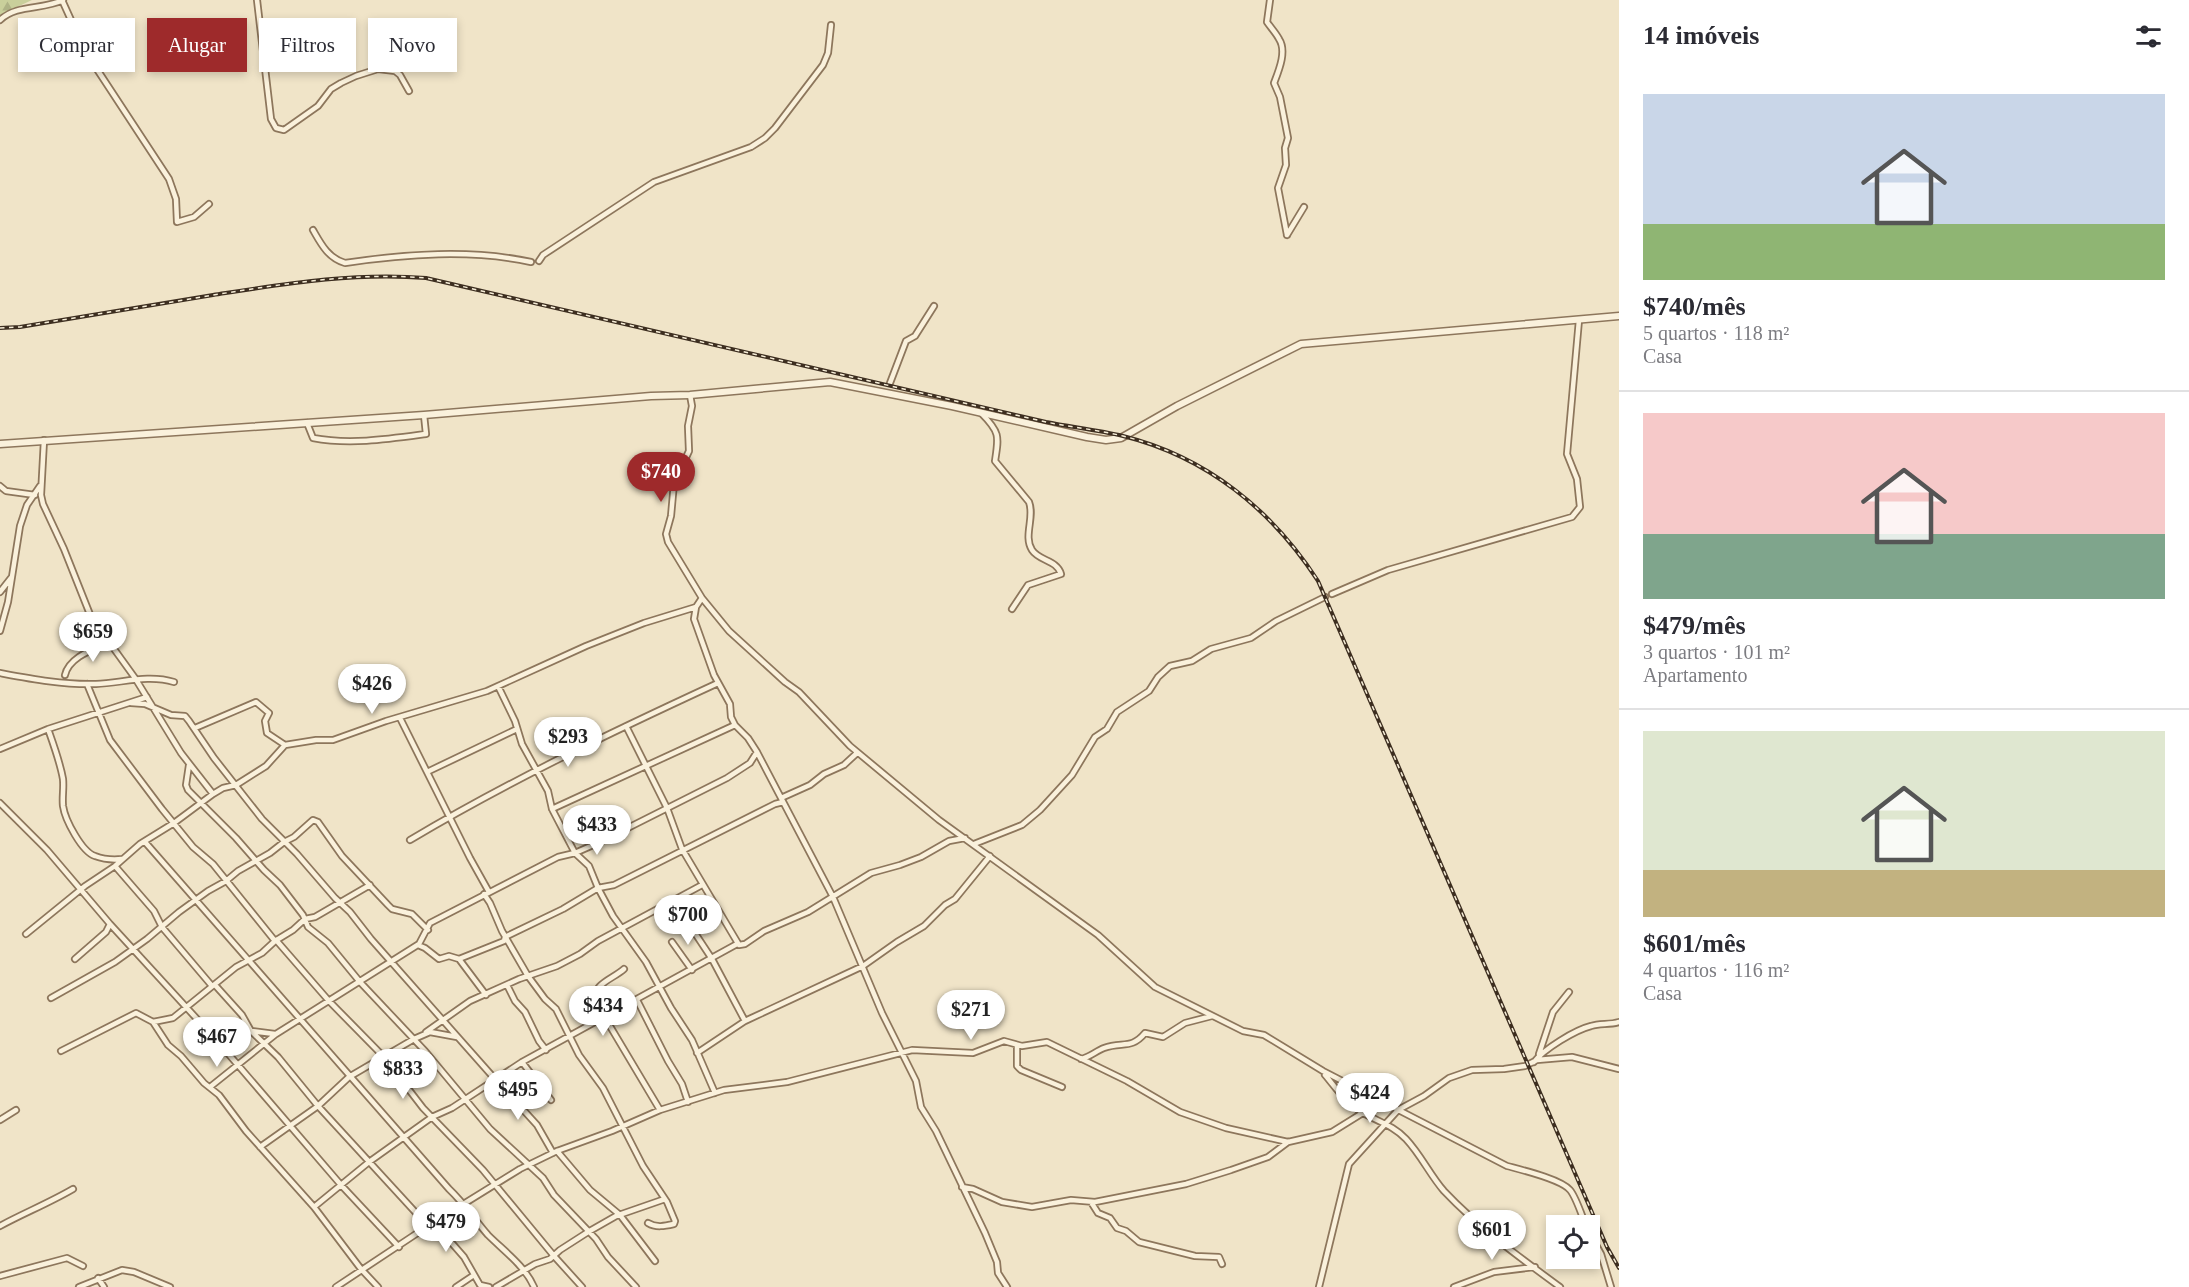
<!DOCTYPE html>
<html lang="pt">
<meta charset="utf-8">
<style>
body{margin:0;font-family:Georgia,serif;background:#f2f2f3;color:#2b2b33;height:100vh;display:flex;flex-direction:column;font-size:22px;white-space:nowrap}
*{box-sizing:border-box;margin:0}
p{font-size:20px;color:#7c7c81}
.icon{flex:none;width:33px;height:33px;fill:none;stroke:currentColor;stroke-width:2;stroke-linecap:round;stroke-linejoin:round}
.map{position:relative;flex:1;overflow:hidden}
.details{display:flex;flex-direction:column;background:#fff;width:570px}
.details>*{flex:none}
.top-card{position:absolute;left:18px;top:18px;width:570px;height:54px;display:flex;gap:12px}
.fabs{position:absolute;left:1546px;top:1215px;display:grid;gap:12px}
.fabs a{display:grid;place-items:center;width:54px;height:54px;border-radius:0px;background:#fff;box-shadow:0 3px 9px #0003;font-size:30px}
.price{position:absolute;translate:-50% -51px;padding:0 14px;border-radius:21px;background:#fff;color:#222;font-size:20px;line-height:39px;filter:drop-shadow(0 2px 3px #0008)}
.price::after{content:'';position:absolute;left:50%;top:36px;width:18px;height:14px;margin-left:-9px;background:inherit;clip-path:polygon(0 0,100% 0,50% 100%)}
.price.selected{background:#9e2a2b;color:#fff}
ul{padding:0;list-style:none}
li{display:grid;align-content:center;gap:12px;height:318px;padding:0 24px}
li+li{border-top:2px solid #e1e1e2}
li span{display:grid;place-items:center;height:186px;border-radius:0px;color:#555}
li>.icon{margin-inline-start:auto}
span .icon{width:108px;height:108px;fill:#fffc;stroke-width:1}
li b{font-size:26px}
h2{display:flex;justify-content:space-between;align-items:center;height:72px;padding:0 24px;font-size:26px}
.pill{padding:0 21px;border-radius:0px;background:#fff;box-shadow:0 3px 9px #0003;font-size:21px;line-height:54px}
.pill.selected{background:#9e2a2b;color:#fff}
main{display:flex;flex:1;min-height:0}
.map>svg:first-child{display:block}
</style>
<main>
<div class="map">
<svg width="1619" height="1287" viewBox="0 0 1619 1287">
<defs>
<pattern id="forest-firs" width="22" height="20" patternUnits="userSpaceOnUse" patternTransform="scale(1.5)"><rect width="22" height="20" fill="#c9cf9b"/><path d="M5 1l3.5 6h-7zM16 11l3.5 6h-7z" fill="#aeb285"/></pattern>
</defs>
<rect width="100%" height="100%" fill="#f0e4c8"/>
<!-- forest -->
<path fill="url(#forest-firs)" d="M0,0H32L0,15Z"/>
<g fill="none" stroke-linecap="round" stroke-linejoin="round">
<!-- minor casing -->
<g stroke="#8d765c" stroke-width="8">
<path id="minor" d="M62,0L85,51L169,179L176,199L177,222L194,217L209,204
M257,0L271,119L276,128L284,130L318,106L331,89L341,83L356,76L378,69L395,71L400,75L409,91
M1270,0L1267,22C1271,28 1276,33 1279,39C1287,51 1279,70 1274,83L1280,97L1288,138L1285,148L1286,165L1278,188L1287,235
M0,20C17,4 43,10 63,0
M313,230C321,244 328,258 345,263C406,254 471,249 531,262
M1287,235L1304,207
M539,261L543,255L654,182L751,147L765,138L775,128L823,65L828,53L831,25
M890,383L906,341L915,336L934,306
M690,395L692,406L688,426L689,451L674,483L671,516L666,534L668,542L702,598L729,631L785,682L799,692L850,746L939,820L1098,935L1155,987L1243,1031L1264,1035L1323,1071L1507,1166C1522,1170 1561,1179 1570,1190C1576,1197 1582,1216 1586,1226
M981,413C1000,432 999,436 995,461L1029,502C1035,517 1023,536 1032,550C1039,561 1057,560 1061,574L1028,585L1012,609
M307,423L313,438C350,445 389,439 426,434L424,415
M44,440L41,495L43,504L64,549L91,617L135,678L181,753L213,794
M0,486L6,491L35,495
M0,592L11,578
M1332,594L1388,570L1572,517L1580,507L1577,479L1567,454L1579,320
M702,598L696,607L694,619L714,675L730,704L731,717L735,725L748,738L757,752L833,897L882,1013L916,1081L921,1107L936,1131L985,1233L997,1262L998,1273L1007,1287
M0,631L8,602L20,526L27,505L40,486
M0,673C32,679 63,685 96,684C122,683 148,674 174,682
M65,675C69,657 94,649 109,642
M87,684L110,740L162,809L193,847L213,864L275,941
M498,686L515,721L522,744L548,791L552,809L575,853L589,866L598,888L614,885L775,804L783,802
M131,703L145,704L171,715L185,716L189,721L214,758L262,819L297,854L335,898L350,912L371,939L494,1078
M400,718L470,858L489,892
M626,726L667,808L682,849L739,945L745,944L764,931L808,912L871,873L900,865L921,857L949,841L965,838
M195,728L256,702L269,713L265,721L267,733L285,745
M48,729C54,746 60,762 63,779C64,788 62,797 63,806C65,820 82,852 95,856C103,859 113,860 122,859
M0,749L48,729L147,697
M189,765L186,785L188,790L236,838L264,870L280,885L303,915L308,927L328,943L360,982L425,1051L490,1129L543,1178L554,1195L596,1239L608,1257L636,1287
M427,772L517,729
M781,798L810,785L824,774L844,765L857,753
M0,803L47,850L110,924L219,1043L341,1185L399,1247
M552,809L735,725
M410,840C509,781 614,731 718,683
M145,842L449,1189C464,1203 474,1219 488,1235C504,1251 525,1266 534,1287
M974,844L1022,825L1040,810L1072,775L1095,737L1107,729L1117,712L1149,691L1158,677L1170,666L1192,661L1211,649L1251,638L1276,621L1325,597
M115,866L154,911L162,927L212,986
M484,894L490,903L502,931L528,976L545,999L556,1009L579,1055L603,1088L643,1166L667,1202L675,1221L674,1224C665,1226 656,1228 648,1223
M685,918L712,959L745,1021
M26,934L85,886L115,866L140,844L174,823L213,794L223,788L236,785L266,766L285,745L316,740H333L386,721L487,691L586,646L644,623L696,607
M276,940L329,1001L383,1056L423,1108L483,1170L554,1256L582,1287
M672,942L692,970
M418,945L425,948L439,959L449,956L459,959L486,995
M75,959L106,932L110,924
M459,959L504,941L505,937L563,909L598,888L613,916L646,962L671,1008L692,1040L715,1093
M624,969C613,979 592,984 595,1001L660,1110
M215,985L242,1015L251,1031L278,1057L318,1106L428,1226
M507,985L515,1001L525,1012L539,1041L546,1050
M51,998L115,962L147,939L179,912L208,891L226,881L238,871L270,853L284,842L294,837L313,820L318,822L342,856L388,905L392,909L412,914L428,930
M637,1000L668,1061L682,1084L688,1102
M153,1022L168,1045L181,1056L204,1083L219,1095L246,1131L314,1207L361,1269L378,1287
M251,1031L275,1034
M426,1032L470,1001L519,979L557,966L580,954L598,941L702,885
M1017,1046V1066L1021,1070L1062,1087
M61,1051L136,1013L153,1022L173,1018L236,967L262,953L275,941L293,930L305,919L315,917L370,885
M697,1053L745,1021L863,966L897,942L924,926L945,905L955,899L990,856
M1539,1054L1553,1012L1569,992
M1081,1059C1090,1057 1096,1051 1104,1048C1122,1041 1131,1050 1145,1033L1163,1037L1185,1023L1212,1016
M522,1062L551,1100
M1534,1062C1544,1049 1575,1030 1591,1026C1600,1023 1609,1025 1619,1022
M1325,1075C1336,1088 1345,1102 1360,1111C1376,1121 1393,1125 1406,1139C1421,1155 1430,1175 1444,1191C1479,1228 1519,1257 1560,1287
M496,1080L537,1125L553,1153
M210,1087L276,1034L419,944L430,923L558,857L575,853L600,842L727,778L750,763L757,752
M0,1120L16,1110
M260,1147L318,1106L349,1077L414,1039L430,1032L457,1037
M557,1151L590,1190L620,1215L655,1261
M962,1187L973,1189L1002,1202L1032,1207L1071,1200L1095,1202L1186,1184L1231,1170L1268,1157L1288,1142
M1091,1202L1098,1213L1110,1218L1117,1228L1126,1231L1139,1242L1195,1256L1219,1257L1222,1264
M314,1207L369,1162L432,1117L452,1108L522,1062L737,944
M436,1222L443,1233L464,1257L480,1285L489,1287
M0,1226C24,1213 49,1203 73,1189
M1590,1234L1601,1254L1611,1287
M0,1276L67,1258L83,1266
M98,1278L104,1287
M79,1287L122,1270L134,1272L170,1287
M336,1287L428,1226L520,1169L557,1151L612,1131L660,1110L724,1090L787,1082L912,1050L973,1053L1004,1041L1022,1046L1047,1042L1127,1081L1180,1112L1226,1128L1288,1142L1332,1132L1369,1109L1379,1106L1390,1107
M456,1287L474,1275
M496,1287L535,1264L550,1259L560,1250L588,1232L616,1216L665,1199
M1319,1287L1349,1164L1398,1110L1424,1096L1449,1078L1472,1070L1504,1069L1525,1066L1537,1060L1572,1057L1619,1069
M1454,1287L1494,1272L1535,1267"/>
</g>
<!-- tertiary casing -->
<g stroke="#8d765c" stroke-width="9">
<path id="tertiary" d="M0,444L424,415L651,396L690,395L830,382L952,406L1087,437L1106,440L1121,438L1177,406L1301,344L1619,316"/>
</g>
<!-- minor -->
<use href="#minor" stroke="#faf1dc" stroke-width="4.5"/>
<!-- tertiary -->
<use href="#tertiary" stroke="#faf1dc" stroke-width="6"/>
<!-- rail casing -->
<g stroke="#3d2e20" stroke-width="4">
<path id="rail" d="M0,328L20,327C84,316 149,306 213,295C284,284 354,272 426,278L1046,422C1071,427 1098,430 1123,436C1207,457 1272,510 1318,581L1607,1247L1619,1268"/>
</g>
<!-- rail -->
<use href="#rail" stroke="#f7eed8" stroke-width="1.5" stroke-dasharray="4.5" stroke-linecap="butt"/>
</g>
</svg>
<div class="fabs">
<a><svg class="icon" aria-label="locate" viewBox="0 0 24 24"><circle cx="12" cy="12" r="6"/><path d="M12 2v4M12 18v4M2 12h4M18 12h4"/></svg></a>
</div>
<b class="price selected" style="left:661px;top:503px">$740</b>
<b class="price" style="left:93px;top:663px">$659</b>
<b class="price" style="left:372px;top:715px">$426</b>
<b class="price" style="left:568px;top:768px">$293</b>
<b class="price" style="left:597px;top:856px">$433</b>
<b class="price" style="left:688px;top:946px">$700</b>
<b class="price" style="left:603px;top:1037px">$434</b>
<b class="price" style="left:971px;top:1041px">$271</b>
<b class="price" style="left:217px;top:1068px">$467</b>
<b class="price" style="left:403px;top:1100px">$833</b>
<b class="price" style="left:518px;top:1121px">$495</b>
<b class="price" style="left:1370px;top:1124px">$424</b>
<b class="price" style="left:446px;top:1253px">$479</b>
<b class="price" style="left:1492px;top:1261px">$601</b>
<div class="top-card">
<a class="pill">Comprar</a>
<a class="pill selected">Alugar</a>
<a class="pill">Filtros</a>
<a class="pill">Novo</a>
</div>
</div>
<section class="details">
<h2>14 imóveis<svg class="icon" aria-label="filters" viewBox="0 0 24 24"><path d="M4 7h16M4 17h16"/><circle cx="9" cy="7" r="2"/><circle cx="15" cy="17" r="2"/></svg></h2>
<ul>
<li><span style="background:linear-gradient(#c9d6e8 70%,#8fb573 0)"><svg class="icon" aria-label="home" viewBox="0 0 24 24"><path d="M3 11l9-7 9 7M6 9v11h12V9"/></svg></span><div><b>$740/mês</b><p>5 quartos · 118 m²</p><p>Casa</p></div></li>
<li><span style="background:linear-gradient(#f6c9c9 65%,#7fa58c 0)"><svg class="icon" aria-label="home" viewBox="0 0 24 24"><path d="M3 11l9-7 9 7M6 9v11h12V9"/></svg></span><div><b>$479/mês</b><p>3 quartos · 101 m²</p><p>Apartamento</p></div></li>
<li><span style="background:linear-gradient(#dfe7d0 75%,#c2b280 0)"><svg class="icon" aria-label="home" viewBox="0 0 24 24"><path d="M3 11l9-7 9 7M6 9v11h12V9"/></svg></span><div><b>$601/mês</b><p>4 quartos · 116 m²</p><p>Casa</p></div></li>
</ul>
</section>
</main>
